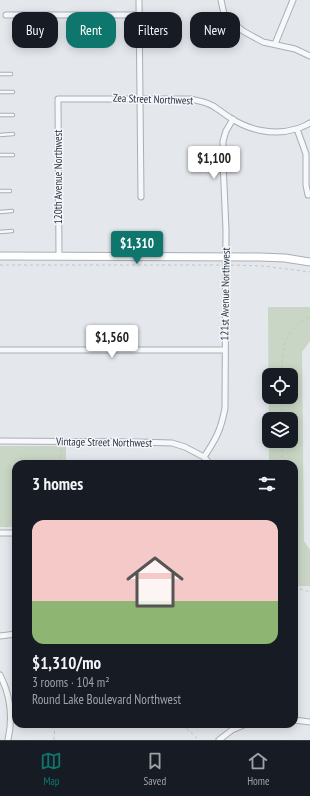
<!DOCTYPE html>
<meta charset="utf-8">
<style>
body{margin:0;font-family:"PT Sans Narrow",sans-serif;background:#20242c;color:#f1f3f6;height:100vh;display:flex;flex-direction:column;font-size:15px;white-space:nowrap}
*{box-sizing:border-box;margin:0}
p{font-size:13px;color:#9ea1a6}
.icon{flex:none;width:22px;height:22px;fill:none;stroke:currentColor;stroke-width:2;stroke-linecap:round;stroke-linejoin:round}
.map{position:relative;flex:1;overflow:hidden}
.panel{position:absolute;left:12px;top:460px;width:286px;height:268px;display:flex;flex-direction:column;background:#171b24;border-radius:12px;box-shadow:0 2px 10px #0003}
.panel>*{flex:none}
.guide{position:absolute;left:12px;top:12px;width:286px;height:36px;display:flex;gap:8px}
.tools{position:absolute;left:262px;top:368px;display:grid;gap:8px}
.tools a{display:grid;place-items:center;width:36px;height:36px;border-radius:8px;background:#171b24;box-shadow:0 2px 10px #0003;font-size:20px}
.price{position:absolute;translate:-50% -34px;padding:0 9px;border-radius:4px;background:#fff;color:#222;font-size:13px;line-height:26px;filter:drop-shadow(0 1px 2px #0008)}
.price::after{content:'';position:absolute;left:50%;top:24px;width:12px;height:9px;margin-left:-6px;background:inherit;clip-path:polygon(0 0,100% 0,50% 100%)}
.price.selected{background:#0f766e;color:#fff}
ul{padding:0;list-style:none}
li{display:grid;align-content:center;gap:8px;height:212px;padding:0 20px}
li+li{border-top:1px solid #363941}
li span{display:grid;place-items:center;height:124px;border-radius:12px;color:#555}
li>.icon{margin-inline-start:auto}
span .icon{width:72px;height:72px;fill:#fffc;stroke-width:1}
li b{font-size:17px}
h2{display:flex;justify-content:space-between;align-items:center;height:48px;padding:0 20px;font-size:17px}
.chip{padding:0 14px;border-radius:12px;background:#171b24;box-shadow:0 2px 10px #0003;font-size:14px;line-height:36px}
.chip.selected{background:#0f766e;color:#fff}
.menu{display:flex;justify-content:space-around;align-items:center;height:56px;border-top:1px solid #363941;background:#171b24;font-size:11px;color:#9ea1a6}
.menu a{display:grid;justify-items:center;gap:2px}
.menu .selected{color:#0f766e}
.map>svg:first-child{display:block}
</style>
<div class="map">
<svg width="310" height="740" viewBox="0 0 310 740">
<rect width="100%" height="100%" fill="#e4e7ec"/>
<!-- green -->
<path fill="#c9d6c5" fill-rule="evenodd" d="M268,307H310V341L302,352L304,541L310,550V586H294V464H269ZM269,375H291V397H269ZM269,419H291V441H269Z
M0,446H66V464H16V527H0Z"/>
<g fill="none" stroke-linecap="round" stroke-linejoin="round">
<!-- lane casing -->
<g stroke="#a9aeb7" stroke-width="4.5">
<path id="lane" d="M0,74H11
M0,92H13
M0,115H13
M0,135L13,134
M0,155H13
M0,191H10
M0,212L12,211
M0,232L12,231"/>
</g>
<!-- street casing -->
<g stroke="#a9aeb7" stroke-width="7">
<path id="street" d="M139,0L141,197
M221,0L224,14L232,22L243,31L263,42L295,49L310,56
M6,15H140
M275,44L293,0
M297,129L306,154V185L308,195
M59,256L58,99H190C199,101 209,102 216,108C221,111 224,114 229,117C248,130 273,136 296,129C301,128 306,125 310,123
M0,350H225
M0,441L138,442L172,443L185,447L204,457
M210,464L204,457C216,439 221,430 225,408L226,230L223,162V141L226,131L233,119
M0,533H16
M0,636L16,634
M0,675C11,696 13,717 8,740
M294,720L310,722
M219,740L232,730L246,724"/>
</g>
<!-- secondary casing -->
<g stroke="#a9aeb7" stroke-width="9">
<path id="secondary" d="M0,256L260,257L285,258L310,262"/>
</g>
<!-- path -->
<path stroke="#c2c5cb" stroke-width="1" stroke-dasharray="3 3" stroke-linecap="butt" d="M0,265H220
M231,265L263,266L310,272
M282,375C282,349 283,329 310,317
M282,397V419
M60,464L62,446
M282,464V441
M6,527L16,513
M294,587L310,592
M182,724L199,740
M54,740L55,724"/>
<!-- lane -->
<use href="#lane" stroke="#f7f8fa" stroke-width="2.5"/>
<!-- street -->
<use href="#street" stroke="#f7f8fa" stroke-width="5"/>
<!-- secondary -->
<use href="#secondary" stroke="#fff" stroke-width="7"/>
</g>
<g text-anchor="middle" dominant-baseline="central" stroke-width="3" stroke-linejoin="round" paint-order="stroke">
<!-- street labels -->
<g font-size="11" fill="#2b3445" stroke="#f4f6f9">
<text transform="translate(153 99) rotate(2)">Zea Street Northwest</text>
<text transform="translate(58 177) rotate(-90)">120th Avenue Northwest</text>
<text transform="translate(225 294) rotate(-89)">121st Avenue Northwest</text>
<text transform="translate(104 442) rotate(1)">Vintage Street Northwest</text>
</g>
</g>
</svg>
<div class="tools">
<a><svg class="icon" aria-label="locate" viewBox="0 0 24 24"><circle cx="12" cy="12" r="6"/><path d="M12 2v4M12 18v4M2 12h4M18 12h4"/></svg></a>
<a><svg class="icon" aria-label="layers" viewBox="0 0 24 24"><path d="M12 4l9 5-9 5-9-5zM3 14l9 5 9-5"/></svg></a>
</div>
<b class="price" style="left:214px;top:180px">$1,100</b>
<b class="price selected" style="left:137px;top:265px">$1,310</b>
<b class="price" style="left:112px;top:359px">$1,560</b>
<div class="guide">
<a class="chip">Buy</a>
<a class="chip selected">Rent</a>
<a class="chip">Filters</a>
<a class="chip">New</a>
</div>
<section class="panel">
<h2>3 homes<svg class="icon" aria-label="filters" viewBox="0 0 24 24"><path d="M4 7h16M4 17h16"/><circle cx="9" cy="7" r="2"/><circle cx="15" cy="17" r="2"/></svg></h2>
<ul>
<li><span style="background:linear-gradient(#f6c9c9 65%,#8fb573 0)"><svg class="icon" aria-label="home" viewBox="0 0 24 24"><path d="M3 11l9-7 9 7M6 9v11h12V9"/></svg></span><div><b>$1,310/mo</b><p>3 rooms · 104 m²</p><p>Round Lake Boulevard Northwest</p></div></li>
</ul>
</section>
</div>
<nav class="menu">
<a class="selected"><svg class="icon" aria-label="map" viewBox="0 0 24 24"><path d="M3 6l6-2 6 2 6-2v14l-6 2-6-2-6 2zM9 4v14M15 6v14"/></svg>Map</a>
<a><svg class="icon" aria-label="saved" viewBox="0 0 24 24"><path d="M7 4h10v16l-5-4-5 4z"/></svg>Saved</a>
<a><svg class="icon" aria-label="home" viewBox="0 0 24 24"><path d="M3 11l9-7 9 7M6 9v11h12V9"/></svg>Home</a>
</nav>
